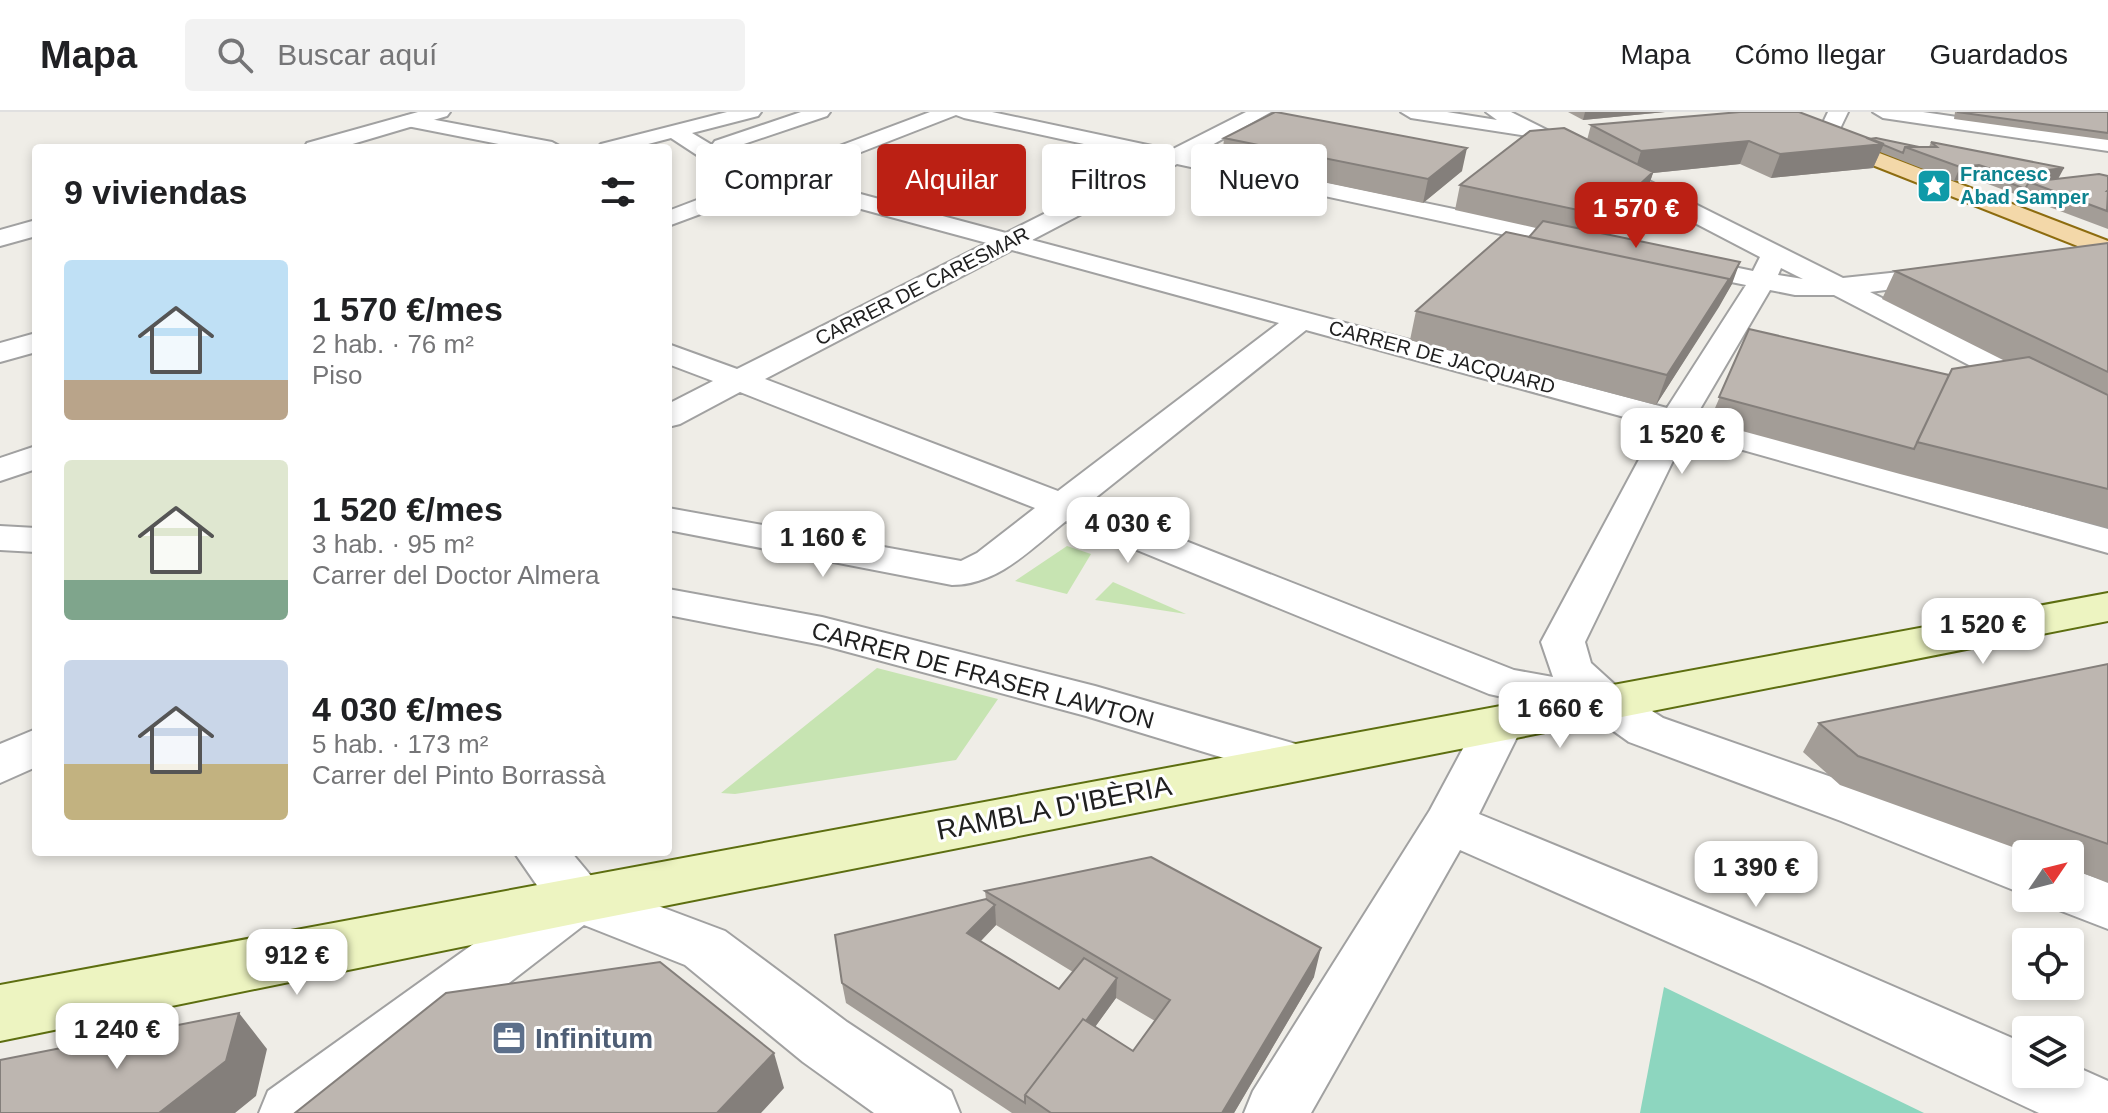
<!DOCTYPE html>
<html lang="es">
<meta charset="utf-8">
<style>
body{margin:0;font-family:Arial,sans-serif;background:#f2f2f2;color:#202124;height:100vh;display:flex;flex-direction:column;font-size:30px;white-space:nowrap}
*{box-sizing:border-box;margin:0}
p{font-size:26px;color:#757577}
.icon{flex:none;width:44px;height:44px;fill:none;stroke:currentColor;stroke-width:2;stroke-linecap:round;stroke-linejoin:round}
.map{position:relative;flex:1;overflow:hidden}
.side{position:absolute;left:32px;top:32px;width:640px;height:712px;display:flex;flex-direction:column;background:#fff;border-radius:8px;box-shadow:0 4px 12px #0003}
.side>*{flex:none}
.banner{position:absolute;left:696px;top:32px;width:760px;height:72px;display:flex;gap:16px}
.needle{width:52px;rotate:55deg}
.fabs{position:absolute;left:2012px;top:728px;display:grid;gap:16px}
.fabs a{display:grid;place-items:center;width:72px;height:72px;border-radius:8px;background:#fff;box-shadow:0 4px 12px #0003;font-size:40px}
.price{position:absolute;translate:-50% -68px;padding:0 18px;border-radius:16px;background:#fff;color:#222;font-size:26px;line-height:52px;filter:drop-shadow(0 2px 4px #0008)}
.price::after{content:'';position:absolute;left:50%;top:48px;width:24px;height:18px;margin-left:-12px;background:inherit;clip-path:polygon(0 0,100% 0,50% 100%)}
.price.selected{background:#bb2014;color:#fff}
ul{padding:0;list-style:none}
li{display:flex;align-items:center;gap:24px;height:200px;padding:0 32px}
li span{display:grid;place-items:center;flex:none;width:224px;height:160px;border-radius:8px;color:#555}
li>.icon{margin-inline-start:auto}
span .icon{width:96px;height:96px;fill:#fffc;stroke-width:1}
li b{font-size:34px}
h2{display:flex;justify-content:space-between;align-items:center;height:96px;padding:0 32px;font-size:34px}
.tag{padding:0 28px;border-radius:8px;background:#fff;box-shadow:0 4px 12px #0003;font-size:28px;line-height:72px}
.tag.selected{background:#bb2014;color:#fff}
header{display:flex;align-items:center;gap:48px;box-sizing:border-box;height:112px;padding:0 40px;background:#fff;border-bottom:2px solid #e0e0e0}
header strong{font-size:38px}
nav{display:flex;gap:44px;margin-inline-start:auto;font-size:28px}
.search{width:560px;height:72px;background:#f2f2f2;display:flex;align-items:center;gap:20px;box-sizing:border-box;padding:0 28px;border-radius:8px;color:#757577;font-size:30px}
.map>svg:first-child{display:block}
</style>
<header>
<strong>Mapa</strong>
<div class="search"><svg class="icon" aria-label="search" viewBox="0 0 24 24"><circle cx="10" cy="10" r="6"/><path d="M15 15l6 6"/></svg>Buscar aquí</div>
<nav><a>Mapa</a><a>Cómo llegar</a><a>Guardados</a></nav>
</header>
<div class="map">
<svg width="2108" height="1001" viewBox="0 0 2108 1001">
<rect width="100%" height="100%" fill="#efede7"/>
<!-- grass -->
<path fill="#c7e4b2" d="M1067,434L1091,442L1067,482L1015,469Z
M1113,470L1186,502L1095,488Z
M877,556L998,587L956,648L735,682L721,681Z"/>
<!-- pitch -->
<path fill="#8dd6bf" d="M1664,875L1924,1001H1640Z"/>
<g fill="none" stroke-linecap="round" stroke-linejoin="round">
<!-- minor casing -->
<g stroke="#a1a1a1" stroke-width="4">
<path id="minor" d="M727,0H761L758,4L692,21L712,33L715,29L801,0H830L827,4L723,39L773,59L930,0H992L1171,38L1246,0H1271L1194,43L1588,125L1597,128L1601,133L1597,138L1588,141L1177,52L1032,128L1667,296L1746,173L1672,158L1668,152L1672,146L1681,144L1753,159L1760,145L1528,24L1411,6L1401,0H1447L1497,8L1486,0H1511L1843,166L1947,155L1956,157L1960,163L1956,169L1870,180L2108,299V322L2096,319L1834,183H1795L1770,178L1696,304L2108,417V441L1686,322L1585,530L1591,551L1624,581L1663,606L1877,681L2035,742H2026V783L1841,709L1629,630L1594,605L1489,582L1066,409C1032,436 998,473 952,473L668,418V396L961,449L977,441L1035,396L740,280L680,312L668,315V292L713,269L668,252V232L737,257L987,131L776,74L668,114V99L752,67L703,47L671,26L633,36H597L601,32ZM956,3L964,6L1153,47L1006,121L797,65ZM1012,138L1279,211L1058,379L765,267ZM1781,156L1803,167L1778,163ZM1306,218L1657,314L1541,530L1553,565L1514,558L1089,391Z
M1828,0H1848L1836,25L1820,32L1813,30L1810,26L1820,17Z
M1873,0H1923L2108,27V39L1883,6Z
M409,3L552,30L563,36H519L402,13L399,9L402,5Z
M36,221V240L0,250V231Z
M36,334V357L0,369V346Z
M0,414L36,416V440L0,438Z
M668,477L822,505L1095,574L1313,637L1320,650L1313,663L1296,668L1086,604L822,533L668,503Z
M1499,596L1516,601L1523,613L1479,702L1800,834L2026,932V962H2070V952L2108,969V1001H2039L1759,870L1460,738L1311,1001H1244L1253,979L1430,698L1482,601Z
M36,617V655L0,671V632Z
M514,740H571L597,771L725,819L847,910L951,979L960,1001H874L803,950L685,853L584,813L341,1001H259L268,979L543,782Z
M2070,757L2108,770V817L2051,795L2046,786H2070Z"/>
</g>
<!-- tertiary casing -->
<g stroke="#a1a1a1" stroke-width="4">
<path id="tertiary" d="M418,0H450L447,4L339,36H304L307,31Z
M36,108V124L0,134V118Z"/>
</g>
<!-- secondary casing -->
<g stroke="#5d6e10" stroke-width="4">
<path id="secondary" d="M2108,481V509L578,811L0,929V873Z"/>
</g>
<!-- primary casing -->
<g stroke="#8d6c0f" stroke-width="4">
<path id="primary" d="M1745,0H1773L2108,129V146L1748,4Z"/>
</g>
<!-- minor -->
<use href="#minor" fill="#fff" fill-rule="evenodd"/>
<!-- tertiary -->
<use href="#tertiary" fill="#fff" fill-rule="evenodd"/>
<!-- secondary -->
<use href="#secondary" fill="#edf4c1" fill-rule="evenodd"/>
<!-- primary -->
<use href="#primary" fill="#f3d8a9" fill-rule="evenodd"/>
</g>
<!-- wall -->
<path fill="#a39d97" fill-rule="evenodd" d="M1568,0H1665L1583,8Z
M1955,0H2108V28L1954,7Z
M1591,13L1869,27L1919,35H1929L1931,30L2058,67L2108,64V117L1972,66L1954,69L1880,40L1873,56L1771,66L1740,52L1653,61L1645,84L1606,122L1732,172L1718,195L1656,293L1410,228L1416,199L1529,125L1536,116L1455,98L1460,73L1587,28Z
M1224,26L1462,59L1423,91L1222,49Z
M2108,131V416L1900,362L1709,310L1749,217L1949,263L2005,249L1882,187L1895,159Z
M2108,552V771L2070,756V742H2032L1840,673L1803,640L1819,611Z
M985,779L1314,865L1234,1001H1012L846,891L842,871L986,787ZM996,813L1073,860L1059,877L981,829ZM1116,886L1155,909L1133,939L1095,915Z"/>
<!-- shaded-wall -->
<path fill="#847f7b" d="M1585,0H1665L1583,8Z
M1749,29L1740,52L1653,61L1645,84L1598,130L1606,104L1634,62L1641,39Z
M1884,32L1873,56L1771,66L1780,42Z
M1467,36L1462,59L1423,91L1428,67Z
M1979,53L1972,66L1954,69L1960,55Z
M2064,56L2057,69L2029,70L2005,69L2009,63Z
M1740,150L1732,172L1719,195L1656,293L1667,263Z
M995,793L996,813L969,841L967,821Z
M1321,836L1314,865L1234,1001H1222Z
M1117,866L1116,886L1039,992L1029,986Z
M239,901L267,937L256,984L235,1001H159Z
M774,941L784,976L761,1001H717Z"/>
<!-- building -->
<path fill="#bdb6b0" stroke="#847f7b" stroke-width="2" d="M1275,0H1276L1467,36L1428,67L1224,26Z
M1740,0H1799L1884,32L1780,42L1749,29L1641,39L1591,13Z
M1957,0H2108V21Z
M1564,16L1653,60L1606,104L1460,73L1530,19Z
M1876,26L1919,35H1905L1903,41L1869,27Z
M1931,30L2064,56L2009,63L1979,53L1960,55L1905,35H1937Z
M2099,62L2108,64V78L2107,79H2108L2107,99L2029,70Z
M2023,67L2030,70H2029L2025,77L2005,69Z
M1543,109L1740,150L1727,173L1729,167L1529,125Z
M1506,120L1729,167L1667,263L1416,199Z
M2108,131V260L1895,159Z
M1749,217L1949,263L1914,337L1719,285Z
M2029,245L2108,283V377L1917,330L1952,257Z
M2108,552V732L1858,644L1819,611Z
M1151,745L1321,836L1222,1001H1051L1025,983L1083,907L1133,939L1170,888L985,779Z
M986,787L995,793L967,821L1059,877L1084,846L1117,866L1086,909L1083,907L1025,983V991L842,871L835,823Z
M660,850L774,941L717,1001H295L446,881Z
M239,901L226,949L159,1001H0V948Z"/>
<!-- icons -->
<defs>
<g id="sight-square" transform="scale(1.8)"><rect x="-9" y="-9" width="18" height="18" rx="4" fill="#0f9aa8" stroke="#fff"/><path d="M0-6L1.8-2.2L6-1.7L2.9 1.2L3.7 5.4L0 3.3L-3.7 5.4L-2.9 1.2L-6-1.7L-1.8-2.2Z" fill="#fff"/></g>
<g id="office-square" transform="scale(1.8)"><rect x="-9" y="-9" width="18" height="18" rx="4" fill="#5c6f8a" stroke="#fff"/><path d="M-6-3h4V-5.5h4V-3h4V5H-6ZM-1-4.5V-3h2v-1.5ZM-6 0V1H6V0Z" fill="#fff"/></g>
</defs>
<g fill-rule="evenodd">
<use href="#sight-square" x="1934" y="74"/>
<use href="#office-square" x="509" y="926"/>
</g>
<g text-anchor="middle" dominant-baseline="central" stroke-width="6" stroke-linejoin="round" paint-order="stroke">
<!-- far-culture labels -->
<g font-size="20" font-weight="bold" fill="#0d838f" stroke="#fff" text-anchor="start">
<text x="1960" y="62">Francesc<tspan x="1960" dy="23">Abad Samper</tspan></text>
</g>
<!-- far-street labels -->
<g font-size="20" fill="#202020" stroke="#fff">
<text transform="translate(922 174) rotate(-27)">CARRER DE CARESMAR</text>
<text transform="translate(1442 245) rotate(15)">CARRER DE JACQUARD</text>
</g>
<!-- street labels -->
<g font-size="24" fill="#202020" stroke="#fff">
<text transform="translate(983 563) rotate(15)">CARRER DE FRASER LAWTON</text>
</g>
<!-- near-street labels -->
<g font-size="28" fill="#202020" stroke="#fff">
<text transform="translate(1054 696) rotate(-11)">RAMBLA D'IBÈRIA</text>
</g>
<!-- near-service labels -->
<g font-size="28" font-weight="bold" fill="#4e5e75" stroke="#fff" text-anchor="start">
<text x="535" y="926">Infinitum</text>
</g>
</g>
</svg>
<div class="fabs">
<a><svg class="needle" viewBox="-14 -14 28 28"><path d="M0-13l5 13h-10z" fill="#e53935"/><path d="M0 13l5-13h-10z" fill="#757577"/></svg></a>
<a><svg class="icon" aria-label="locate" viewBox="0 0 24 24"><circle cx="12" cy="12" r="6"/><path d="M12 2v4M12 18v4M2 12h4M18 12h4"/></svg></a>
<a><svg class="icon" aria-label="layers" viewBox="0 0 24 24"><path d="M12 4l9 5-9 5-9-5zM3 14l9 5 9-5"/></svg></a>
</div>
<b class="price selected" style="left:1636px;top:138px">1 570 €</b>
<b class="price" style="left:1682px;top:364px">1 520 €</b>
<b class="price" style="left:1128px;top:453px">4 030 €</b>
<b class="price" style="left:823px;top:467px">1 160 €</b>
<b class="price" style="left:1983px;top:554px">1 520 €</b>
<b class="price" style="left:1560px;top:638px">1 660 €</b>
<b class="price" style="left:1756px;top:797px">1 390 €</b>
<b class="price" style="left:297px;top:885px">912 €</b>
<b class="price" style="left:117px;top:959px">1 240 €</b>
<div class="banner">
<a class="tag">Comprar</a>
<a class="tag selected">Alquilar</a>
<a class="tag">Filtros</a>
<a class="tag">Nuevo</a>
</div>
<section class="side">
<h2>9 viviendas<svg class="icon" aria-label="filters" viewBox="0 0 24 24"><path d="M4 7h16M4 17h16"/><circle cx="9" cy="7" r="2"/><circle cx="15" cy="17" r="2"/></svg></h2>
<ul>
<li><span style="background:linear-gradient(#bfe0f5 75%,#b9a48a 0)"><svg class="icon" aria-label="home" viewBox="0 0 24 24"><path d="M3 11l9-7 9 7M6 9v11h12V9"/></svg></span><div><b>1 570 €/mes</b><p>2 hab. · 76 m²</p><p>Piso</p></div></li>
<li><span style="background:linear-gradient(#dfe7d0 75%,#7fa58c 0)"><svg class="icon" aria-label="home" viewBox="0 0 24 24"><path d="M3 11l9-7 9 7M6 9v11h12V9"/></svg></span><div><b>1 520 €/mes</b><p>3 hab. · 95 m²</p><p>Carrer del Doctor Almera</p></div></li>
<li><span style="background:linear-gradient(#c9d6e8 65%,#c2b280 0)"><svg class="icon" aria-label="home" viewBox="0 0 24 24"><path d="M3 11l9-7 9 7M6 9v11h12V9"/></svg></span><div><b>4 030 €/mes</b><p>5 hab. · 173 m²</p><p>Carrer del Pinto Borrassà</p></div></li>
</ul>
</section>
</div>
